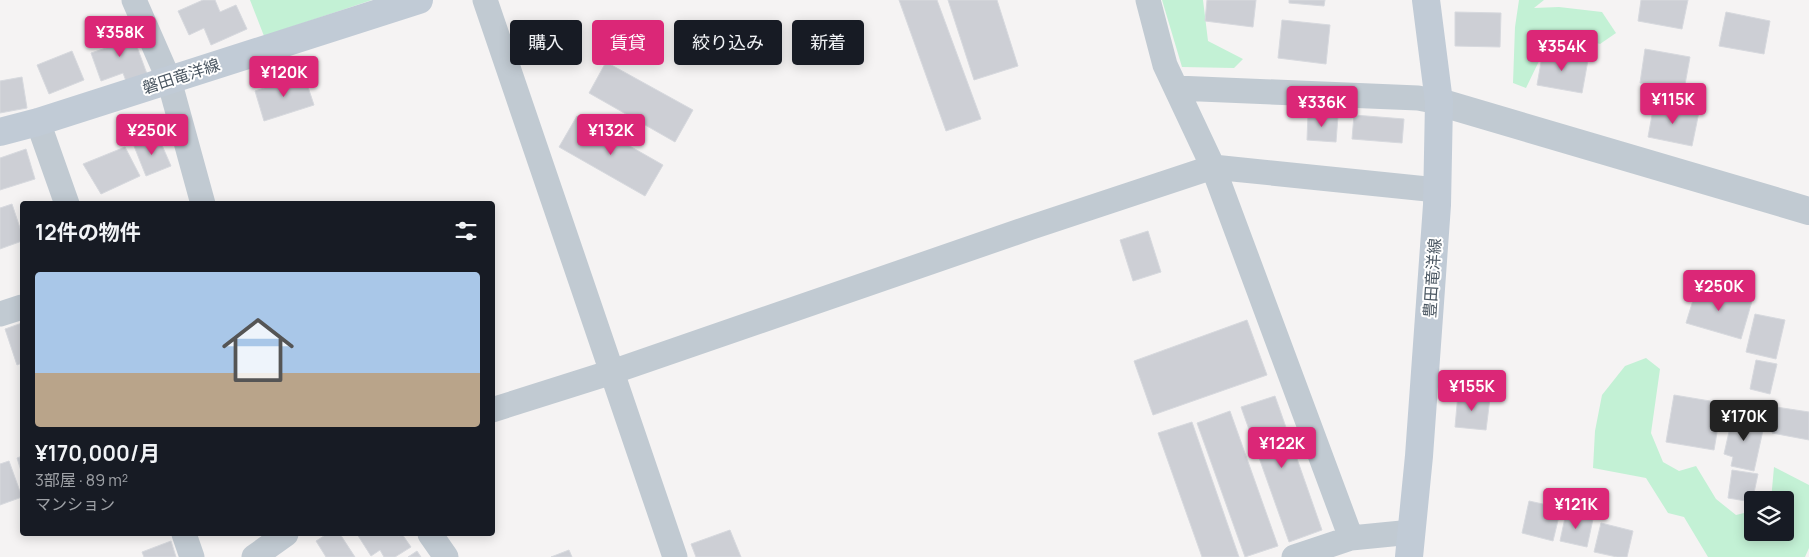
<!DOCTYPE html>
<html lang="ja">
<meta charset="utf-8">
<style>
body{margin:0;font-family:Manrope,"Noto Sans JP",sans-serif;background:#242831;color:#f1f3f6;height:100vh;display:flex;flex-direction:column;font-size:19px;white-space:nowrap}
*{box-sizing:border-box;margin:0}
p{font-size:16px;color:#9ea1a6}
.icon{flex:none;width:28px;height:28px;fill:none;stroke:currentColor;stroke-width:2;stroke-linecap:round;stroke-linejoin:round}
.map{position:relative;flex:1;overflow:hidden}
.drawer{position:absolute;left:20px;top:201px;width:475px;height:335px;display:flex;flex-direction:column;background:#171b24;border-radius:5px;box-shadow:0 2px 12px #0003}
.drawer>*{flex:none}
.hud{position:absolute;left:510px;top:20px;width:475px;height:45px;display:flex;gap:10px}
.fabs{position:absolute;left:1744px;top:491px;display:grid;gap:10px}
.fabs a{display:grid;place-items:center;width:50px;height:50px;border-radius:5px;background:#171b24;box-shadow:0 2px 12px #0003;font-size:25px}
.price{position:absolute;translate:-50% -42px;padding:0 11px;border-radius:5px;background:#db2777;color:#fff;font-size:16px;line-height:32px;filter:drop-shadow(0 1px 2px #0008)}
.price::after{content:'';position:absolute;left:50%;top:30px;width:15px;height:11px;margin-left:-8px;background:inherit;clip-path:polygon(0 0,100% 0,50% 100%)}
.price.on{background:#222;color:#fff}
ul{padding:0;list-style:none}
li{display:grid;align-content:center;gap:10px;height:265px;padding:0 15px}
li+li{border-top:1px solid #363941}
li span{display:grid;place-items:center;height:155px;border-radius:5px;color:#555}
li>.icon{margin-inline-start:auto}
span .icon{width:90px;height:90px;fill:#fffc;stroke-width:1}
li b{font-size:21px}
h2{display:flex;justify-content:space-between;align-items:center;height:60px;padding:0 15px;font-size:21px}
.pill{padding:0 18px;border-radius:5px;background:#171b24;box-shadow:0 2px 12px #0003;font-size:18px;line-height:45px}
.pill.on{background:#db2777;color:#fff}
.map>svg:first-child{display:block}
</style>
<div class="map">
<svg width="1809" height="557" viewBox="0 0 1809 557">
<rect width="100%" height="100%" fill="#f5f3f3"/>
<!-- green -->
<path fill="#c3f1d5" d="M250,0H372L264,36Z
M1162,0H1203L1208,41L1243,59L1234,68L1182,67Z
M1519,0H1544L1534,8L1559,7L1602,12L1616,33L1600,44L1554,30L1526,88L1513,83L1515,27Z
M1646,358L1660,369L1651,433L1663,462L1679,471L1696,466L1716,499L1736,515L1752,511V532H1785V500H1771L1774,467L1809,485V548L1805,557H1708L1684,517L1668,513L1646,478L1593,468L1595,431L1602,395L1625,366Z"/>
<!-- building -->
<path fill="#cdcfd5" stroke="#d7d9de" d="M203,0H215L220,12L236,5L247,29L211,45L204,28L189,35L178,11Z
M899,0H937L981,119L946,131Z
M948,0H997L1018,66L974,80Z
M1207,0H1256L1253,27L1205,21Z
M1289,0H1325L1324,6L1289,3Z
M1641,0H1688L1682,29L1638,21Z
M1455,12L1501,13L1500,47L1455,46Z
M1726,12L1770,21L1764,54L1719,46Z
M1282,20L1330,25L1326,64L1278,58Z
M129,25L147,74L126,81L123,73L101,81L91,53L118,44L113,30Z
M1645,49L1690,57L1684,90L1640,83Z
M72,51L84,80L49,94L37,65Z
M1543,51L1588,60L1582,93L1537,85Z
M606,62L693,110L675,142L589,93Z
M304,75L314,105L264,121L255,91Z
M22,77L27,108L0,113V81Z
M1654,104L1699,112L1692,146L1648,137Z
M1308,114L1338,116L1336,142L1307,140Z
M1354,115L1404,119L1402,143L1352,139Z
M577,116L663,165L645,196L559,147Z
M158,136L171,166L146,176L134,146Z
M125,147L140,176L101,194L83,164Z
M26,149L35,179L0,190V158Z
M12,204L22,234V241L0,249V208Z
M1148,231L1161,272L1133,281L1120,240Z
M1698,284L1752,301L1741,339L1686,323Z
M1755,314L1785,320L1776,359L1746,352Z
M1247,320L1267,375L1153,415L1134,361Z
M22,323V363L17,365L5,329Z
M1756,360L1777,364L1770,394L1750,389Z
M1458,394L1490,398L1486,430L1455,427Z
M1674,395L1722,403L1714,450L1666,442Z
M1275,396L1322,530L1289,542L1241,407Z
M1776,407L1809,412V440L1772,433Z
M1230,411L1278,546L1245,557L1197,423Z
M1733,414L1765,421L1754,471L1731,466L1733,457L1724,454Z
M1192,422L1239,557H1202L1158,433Z
M22,456V474L17,458Z
M9,461L22,497L0,505V464Z
M1732,470L1758,474L1752,502L1728,498Z
M1529,501L1561,508L1553,541L1522,533Z
M1566,513L1593,519L1587,547L1560,541Z
M1601,523L1633,531L1627,557H1617L1594,552Z
M730,530L741,557H696L691,544Z
M327,534H340L355,557H326L316,541Z
M357,534H396L398,536L402,534L411,547L395,557H384L380,550L371,556Z
M171,541L176,557H144L142,552Z
M569,550L572,557H551Z
M417,551L421,557H408Z"/>
<g fill="none" stroke-linecap="round" stroke-linejoin="round">
<!-- minor -->
<path stroke="#c1cad2" stroke-width="25" d="M134,0L169,80L203,204
M485,0L675,557
M1148,0L1165,65L1213,167L1351,538
M1176,88L1418,98L1439,102
M38,122L67,204
M0,314L22,307
M492,410L612,372L1029,228L1213,167L1437,190
M184,534L192,557
M430,534L446,557
M254,557L286,534
M1294,557L1351,538L1412,532"/>
<!-- tertiary -->
<path stroke="#c1cad2" stroke-width="28" d="M1439,102L1809,211"/>
<!-- secondary -->
<path stroke="#c1cbd6" stroke-width="28" d="M0,132L38,122L419,0
M1409,557L1419,456L1437,205L1439,102L1426,0"/>
</g>
<g text-anchor="middle" dominant-baseline="central" stroke-width="4" stroke-linejoin="round" paint-order="stroke">
<!-- street labels -->
<g font-size="16" fill="#4a5661" stroke="#fff">
<text transform="translate(181 76) rotate(-18)">磐田竜洋線</text>
<text transform="translate(1432 278) rotate(-86)">豊田竜洋線</text>
</g>
</g>
</svg>
<div class="fabs">
<a><svg class="icon" aria-label="layers" viewBox="0 0 24 24"><path d="M12 4l9 5-9 5-9-5zM3 14l9 5 9-5"/></svg></a>
</div>
<b class="price" style="left:120px;top:58px">¥358K</b>
<b class="price" style="left:1562px;top:72px">¥354K</b>
<b class="price" style="left:284px;top:98px">¥120K</b>
<b class="price" style="left:1673px;top:125px">¥115K</b>
<b class="price" style="left:1322px;top:128px">¥336K</b>
<b class="price" style="left:152px;top:156px">¥250K</b>
<b class="price" style="left:611px;top:156px">¥132K</b>
<b class="price" style="left:1719px;top:312px">¥250K</b>
<b class="price" style="left:1472px;top:412px">¥155K</b>
<b class="price on" style="left:1744px;top:442px">¥170K</b>
<b class="price" style="left:1282px;top:469px">¥122K</b>
<b class="price" style="left:1576px;top:530px">¥121K</b>
<div class="hud">
<a class="pill">購入</a>
<a class="pill on">賃貸</a>
<a class="pill">絞り込み</a>
<a class="pill">新着</a>
</div>
<section class="drawer">
<h2>12件の物件<svg class="icon" aria-label="filters" viewBox="0 0 24 24"><path d="M4 7h16M4 17h16"/><circle cx="9" cy="7" r="2"/><circle cx="15" cy="17" r="2"/></svg></h2>
<ul>
<li><span style="background:linear-gradient(#a9c7e8 65%,#b9a48a 0)"><svg class="icon" aria-label="home" viewBox="0 0 24 24"><path d="M3 11l9-7 9 7M6 9v11h12V9"/></svg></span><div><b>¥170,000/月</b><p>3部屋 · 89 m²</p><p>マンション</p></div></li>
</ul>
</section>
</div>
